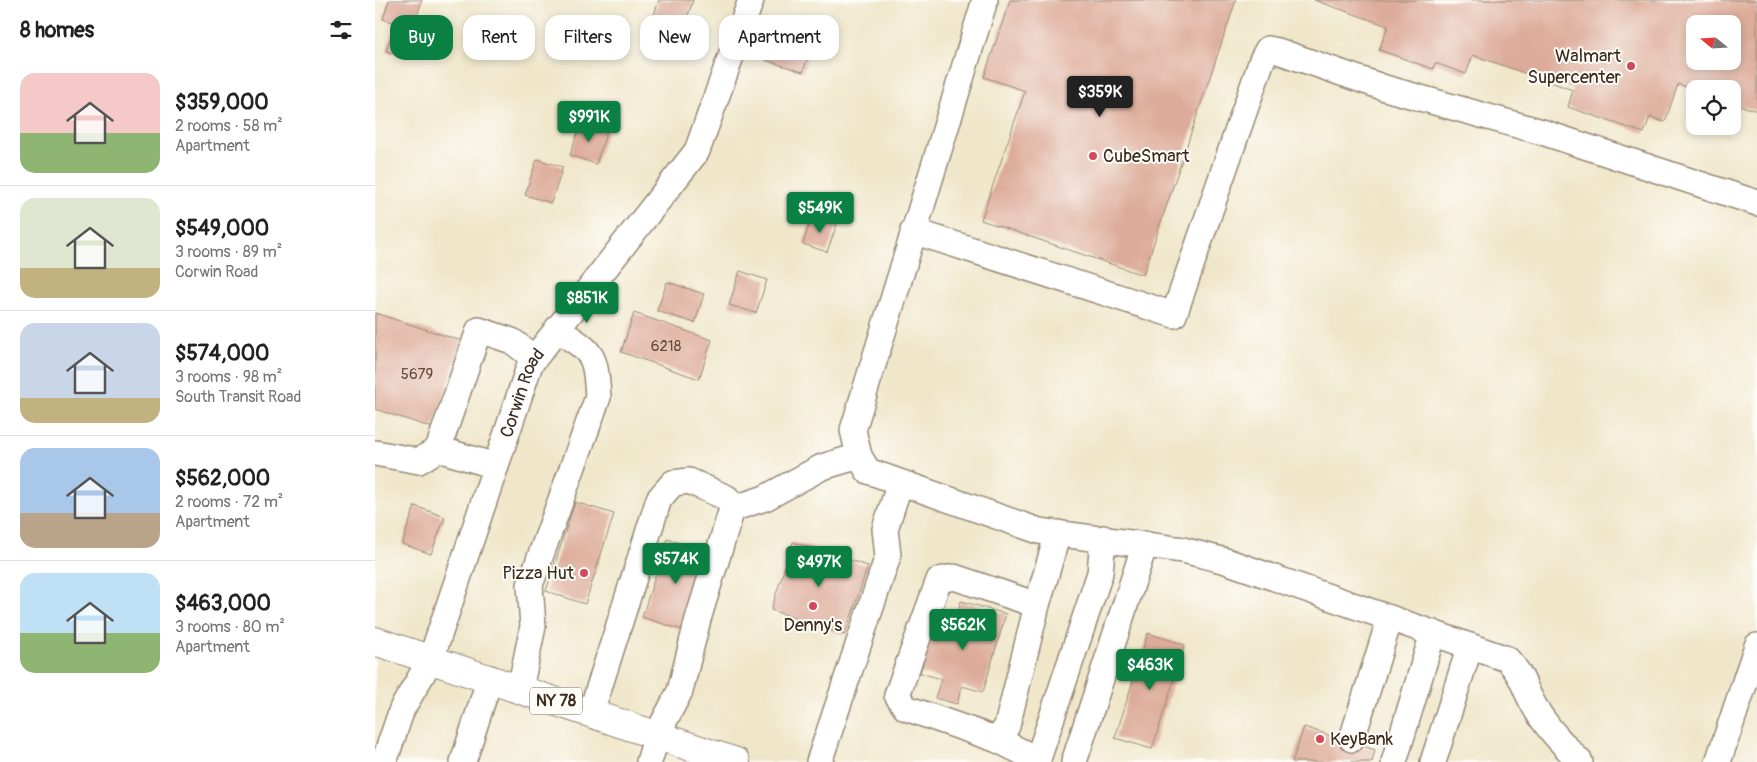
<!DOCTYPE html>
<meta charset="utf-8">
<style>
body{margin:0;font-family:Pangolin,sans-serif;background:#f6f6f6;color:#222;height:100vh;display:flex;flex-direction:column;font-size:19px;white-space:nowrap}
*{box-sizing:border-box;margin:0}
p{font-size:16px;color:#767676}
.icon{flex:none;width:28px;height:28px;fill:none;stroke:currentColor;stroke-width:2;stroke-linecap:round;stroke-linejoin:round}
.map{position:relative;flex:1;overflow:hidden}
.details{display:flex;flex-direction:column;background:#fff;width:375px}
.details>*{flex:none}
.top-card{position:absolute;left:15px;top:15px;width:475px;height:45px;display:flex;gap:10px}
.needle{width:32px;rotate:288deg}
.buttons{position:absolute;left:1311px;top:15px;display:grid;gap:10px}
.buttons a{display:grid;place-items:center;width:55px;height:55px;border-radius:10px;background:#fff;box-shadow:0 2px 8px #0003;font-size:25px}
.price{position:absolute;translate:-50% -42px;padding:0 11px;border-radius:5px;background:#0b8043;color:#fff;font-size:16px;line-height:32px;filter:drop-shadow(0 1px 2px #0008)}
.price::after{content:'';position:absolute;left:50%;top:30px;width:15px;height:11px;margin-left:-8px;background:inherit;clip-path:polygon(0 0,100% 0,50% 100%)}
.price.current{background:#222;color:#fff}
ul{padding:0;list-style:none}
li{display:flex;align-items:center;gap:15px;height:125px;padding:0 20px}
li+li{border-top:1px solid #e0e0e0}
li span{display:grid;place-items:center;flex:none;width:140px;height:100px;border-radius:15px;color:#555}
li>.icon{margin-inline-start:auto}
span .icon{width:60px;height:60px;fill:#fffc;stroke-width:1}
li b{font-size:21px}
h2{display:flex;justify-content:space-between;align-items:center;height:60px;padding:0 20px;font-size:21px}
.tag{padding:0 18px;border-radius:15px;background:#fff;box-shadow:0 2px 8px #0003;font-size:18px;line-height:45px}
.tag.current{background:#0b8043;color:#fff}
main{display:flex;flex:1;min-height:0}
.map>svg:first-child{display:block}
</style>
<main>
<section class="details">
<h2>8 homes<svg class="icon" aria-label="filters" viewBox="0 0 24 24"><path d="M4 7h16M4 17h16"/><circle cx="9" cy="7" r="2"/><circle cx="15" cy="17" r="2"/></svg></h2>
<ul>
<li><span style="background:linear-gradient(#f6c9c9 60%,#8fb573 0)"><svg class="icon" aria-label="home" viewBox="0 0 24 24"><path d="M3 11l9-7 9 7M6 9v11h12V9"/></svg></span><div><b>$359,000</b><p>2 rooms · 58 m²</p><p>Apartment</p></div></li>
<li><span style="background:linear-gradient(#dfe7d0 70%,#c2b280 0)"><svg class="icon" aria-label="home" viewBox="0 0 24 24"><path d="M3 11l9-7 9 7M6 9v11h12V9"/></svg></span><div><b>$549,000</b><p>3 rooms · 89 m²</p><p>Corwin Road</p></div></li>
<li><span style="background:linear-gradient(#c9d6e8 75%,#c2b280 0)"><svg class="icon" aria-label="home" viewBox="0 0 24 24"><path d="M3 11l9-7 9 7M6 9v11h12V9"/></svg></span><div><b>$574,000</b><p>3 rooms · 98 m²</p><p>South Transit Road</p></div></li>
<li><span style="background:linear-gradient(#a9c7e8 65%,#b9a48a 0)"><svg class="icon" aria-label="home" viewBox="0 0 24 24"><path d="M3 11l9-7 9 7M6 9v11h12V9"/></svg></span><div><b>$562,000</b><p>2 rooms · 72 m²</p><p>Apartment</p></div></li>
<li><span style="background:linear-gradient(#bfe0f5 60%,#8fb573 0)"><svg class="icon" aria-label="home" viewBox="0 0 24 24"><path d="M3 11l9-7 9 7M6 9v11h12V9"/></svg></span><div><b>$463,000</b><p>3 rooms · 80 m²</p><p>Apartment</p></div></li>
</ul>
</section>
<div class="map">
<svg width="1382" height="762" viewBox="0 0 1382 762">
<rect width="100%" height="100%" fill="#fdfcf7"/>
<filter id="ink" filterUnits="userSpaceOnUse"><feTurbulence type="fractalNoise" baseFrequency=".02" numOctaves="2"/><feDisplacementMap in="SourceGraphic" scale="10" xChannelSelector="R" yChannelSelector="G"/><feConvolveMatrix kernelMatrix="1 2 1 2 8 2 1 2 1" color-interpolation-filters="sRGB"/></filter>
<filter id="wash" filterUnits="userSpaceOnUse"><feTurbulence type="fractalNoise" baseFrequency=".0096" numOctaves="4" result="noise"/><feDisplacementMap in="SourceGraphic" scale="20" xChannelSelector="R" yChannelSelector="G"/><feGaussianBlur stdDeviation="1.12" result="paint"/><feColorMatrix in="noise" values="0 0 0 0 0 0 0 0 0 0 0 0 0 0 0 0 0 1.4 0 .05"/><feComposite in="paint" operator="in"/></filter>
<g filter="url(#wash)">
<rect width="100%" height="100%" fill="#f0e7cb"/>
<g id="blocks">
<!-- building -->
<path fill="#ddab99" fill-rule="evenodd" d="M14,0H47L38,30L43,32L35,58L11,51L20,23L8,19Z
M284,0H318L304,43L273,33Z
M635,0H861L768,275L606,220L650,91L609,77Z
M939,0H1382V111L1358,103V89L1320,90L1303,84L1290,122L1275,117L1269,133L1193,107L1198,90L1098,55L1091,74L1060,63L1058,69L1004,50L1013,26ZM1320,24H1358V61H1320Z
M401,26L439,39L428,72L390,60Z
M206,122L232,131L221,164L195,155Z
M162,159L188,167L176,203L150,195Z
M437,216L462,224L452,252L428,244Z
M365,271L392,280L381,313L354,305Z
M292,282L329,294L320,323L282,311Z
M0,313L87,341L58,428L0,409Z
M259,313L337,340L324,379L246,352Z
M200,502L239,514L210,604L171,591Z
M40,506L70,517L56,554L27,544Z
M292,539L335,553L310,631L267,617Z
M418,542L493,566L470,635L396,610Z
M586,601L631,614L608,692L587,686L582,704L560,698L566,679L545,673L561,620L579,625Z
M773,633L810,645L777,749L740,738Z
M929,727L1000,750L997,762H917Z"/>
</g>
</g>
<g filter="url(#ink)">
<use href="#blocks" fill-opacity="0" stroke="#968874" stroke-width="1"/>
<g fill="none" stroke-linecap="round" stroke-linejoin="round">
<!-- minor casing -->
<g stroke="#968874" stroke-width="28">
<g id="minor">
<path d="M610,0L478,430L484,456L493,471L664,531L808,550L851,561L1132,659C1148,676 1147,683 1157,702C1169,725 1187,743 1205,762"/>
<path d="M538,231L799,315L887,60L893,49L903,51L1010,88L1167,132L1382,203"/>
<path d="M0,453L44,461L63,449"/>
<path d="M121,466L63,449L104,330L137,341L159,358"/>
<path d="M357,509L390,498L447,467L484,456"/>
<path d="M662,605L632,726L623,740L531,708L522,695L564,580L579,577L662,605L683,533"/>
<path d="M145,689L158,626L155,585L223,397C220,352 219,354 182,329"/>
<path d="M216,713L284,499L298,483L314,481L352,498L357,509L323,619L305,691L282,735L274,762"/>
<path d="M977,739L1015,618"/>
<path d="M623,740L663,760"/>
<path id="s1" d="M9,762L27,709L56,659L155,364L322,151L376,0"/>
<path d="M88,762L115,678"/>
<path d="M444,762L513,556L510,529L525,483"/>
<path d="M662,762L725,573L728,538"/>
<path d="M699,762L770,544"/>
<path d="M1019,762L1058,633"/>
<path d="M1058,762L1095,646"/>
<path d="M1343,762L1382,646"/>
</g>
</g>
<!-- highway casing -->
<g stroke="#968874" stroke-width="30">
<path id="highway" d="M0,641L361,762"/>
</g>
<!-- minor -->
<use href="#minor" stroke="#fff" stroke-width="25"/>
<!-- highway -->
<use href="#highway" stroke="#fff" stroke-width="28"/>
</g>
</g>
<!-- markers -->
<g fill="#d1495b" stroke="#fdfcf7" stroke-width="2">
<circle cx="1256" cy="66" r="5"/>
<circle cx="718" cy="156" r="5"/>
<circle cx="209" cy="573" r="5"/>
<circle cx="438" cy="606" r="5"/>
<circle cx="945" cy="739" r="5"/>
</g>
<g text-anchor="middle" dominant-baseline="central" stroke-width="4" stroke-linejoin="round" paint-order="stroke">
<!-- number labels -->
<g font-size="15" fill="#644a3d">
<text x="291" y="346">6218</text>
<text x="42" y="374">5679</text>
</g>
<!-- shield labels -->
<rect fill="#fdfcf7" stroke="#75695f" stroke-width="1" x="155" y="687.5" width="52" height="27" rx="4"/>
<g font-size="16" font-weight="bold" fill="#3b2a1e">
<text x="181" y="701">NY 78</text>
</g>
<!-- poi labels -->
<g font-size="18" fill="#3b2a1e" stroke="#fdfcf7" text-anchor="end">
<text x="1246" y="56">Walmart<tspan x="1246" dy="21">Supercenter</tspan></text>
<text x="728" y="156" text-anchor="start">CubeSmart</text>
<text x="199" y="573">Pizza Hut</text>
<text x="438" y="625" text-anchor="middle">Denny's</text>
<text x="955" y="739" text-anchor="start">KeyBank</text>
</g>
<!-- street labels -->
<g font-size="18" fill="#3b2a1e" stroke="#fdfcf7">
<text stroke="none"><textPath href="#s1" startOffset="395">Corwin Road</textPath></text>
</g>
</g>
</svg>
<div class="buttons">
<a><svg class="needle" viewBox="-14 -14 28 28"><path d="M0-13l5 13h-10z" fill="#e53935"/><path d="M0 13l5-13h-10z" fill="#767676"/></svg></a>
<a><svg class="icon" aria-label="locate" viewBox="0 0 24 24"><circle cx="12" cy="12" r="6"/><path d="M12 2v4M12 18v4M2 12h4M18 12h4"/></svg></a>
</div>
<b class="price current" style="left:725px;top:118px">$359K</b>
<b class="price" style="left:214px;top:143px">$991K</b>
<b class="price" style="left:445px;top:234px">$549K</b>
<b class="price" style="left:212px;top:324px">$851K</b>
<b class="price" style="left:301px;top:585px">$574K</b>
<b class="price" style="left:444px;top:588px">$497K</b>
<b class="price" style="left:588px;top:651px">$562K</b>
<b class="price" style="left:775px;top:691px">$463K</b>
<div class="top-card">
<a class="tag current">Buy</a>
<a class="tag">Rent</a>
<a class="tag">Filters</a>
<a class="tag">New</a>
<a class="tag">Apartment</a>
</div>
</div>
</main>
